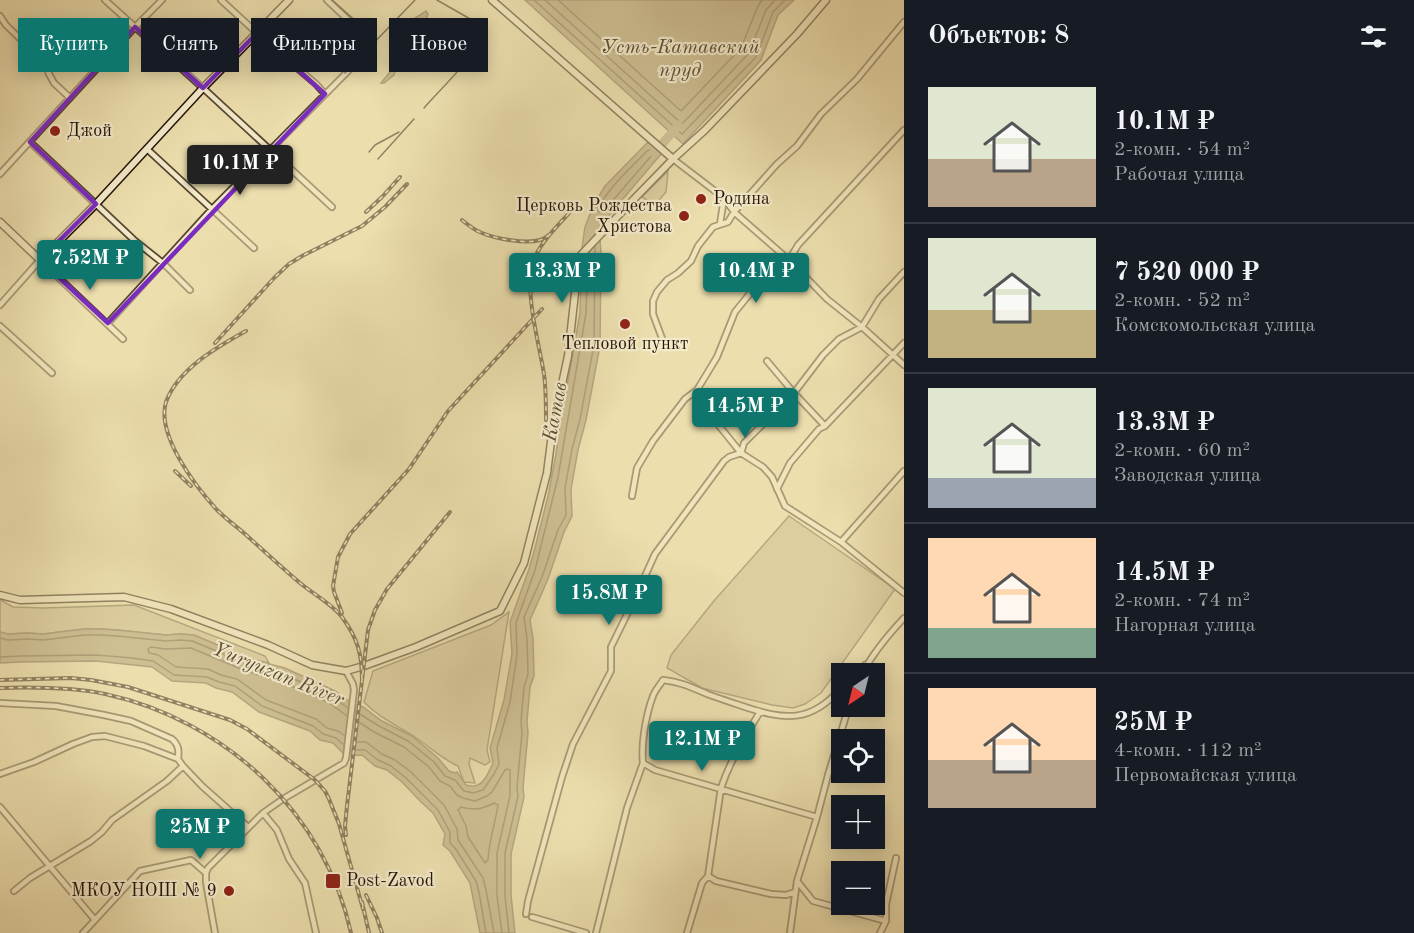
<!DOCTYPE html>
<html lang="ru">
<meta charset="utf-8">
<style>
body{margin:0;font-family:"Old Standard TT",serif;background:#20242c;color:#f1f3f6;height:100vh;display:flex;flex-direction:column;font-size:22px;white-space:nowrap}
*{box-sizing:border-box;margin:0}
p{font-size:20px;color:#9ea1a6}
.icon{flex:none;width:33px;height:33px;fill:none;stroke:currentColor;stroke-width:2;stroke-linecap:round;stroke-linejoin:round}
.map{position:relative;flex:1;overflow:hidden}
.side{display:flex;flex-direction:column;background:#171b24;width:510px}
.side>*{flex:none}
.top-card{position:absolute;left:18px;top:18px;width:570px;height:54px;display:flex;gap:12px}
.needle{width:39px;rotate:215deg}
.controls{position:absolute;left:831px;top:663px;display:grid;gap:12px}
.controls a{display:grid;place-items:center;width:54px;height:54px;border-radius:0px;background:#171b24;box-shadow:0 3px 15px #0003;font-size:30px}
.price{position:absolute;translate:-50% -51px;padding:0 14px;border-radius:6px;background:#0f766e;color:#fff;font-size:20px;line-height:39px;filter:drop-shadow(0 2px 3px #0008)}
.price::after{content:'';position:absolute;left:50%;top:36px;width:18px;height:14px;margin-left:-9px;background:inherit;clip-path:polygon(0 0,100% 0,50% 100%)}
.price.current{background:#222;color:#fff}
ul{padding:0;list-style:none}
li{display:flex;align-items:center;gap:18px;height:150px;padding:0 24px}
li+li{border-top:2px solid #363941}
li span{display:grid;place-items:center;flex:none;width:168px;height:120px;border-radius:0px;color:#555}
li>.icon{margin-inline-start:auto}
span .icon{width:72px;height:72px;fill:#fffc;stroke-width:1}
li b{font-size:26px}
h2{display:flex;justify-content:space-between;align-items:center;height:72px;padding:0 24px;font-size:26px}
.pill{padding:0 21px;border-radius:0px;background:#171b24;box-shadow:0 3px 15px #0003;font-size:21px;line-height:54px}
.pill.current{background:#0f766e;color:#fff}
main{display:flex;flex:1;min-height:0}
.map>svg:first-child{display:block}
</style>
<main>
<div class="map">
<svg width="904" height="933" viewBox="0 0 904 933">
<rect width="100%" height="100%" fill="#ecdead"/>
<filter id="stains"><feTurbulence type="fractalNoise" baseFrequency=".00333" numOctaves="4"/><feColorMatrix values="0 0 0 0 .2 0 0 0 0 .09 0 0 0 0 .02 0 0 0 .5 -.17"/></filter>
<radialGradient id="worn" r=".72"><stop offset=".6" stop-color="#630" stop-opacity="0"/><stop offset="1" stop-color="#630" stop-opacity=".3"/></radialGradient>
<!-- green -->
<path fill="#cabb91" stroke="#77674c" stroke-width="1.5" d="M668,171L666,192L655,205L642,197Z
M789,516L895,589L821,693L805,704L793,708L772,705L702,688L667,668L671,655L713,602Z
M0,600L13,607L44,608L134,605L265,656L269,663L250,659L194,635L181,634L166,635L117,630L100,629H84L43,634L28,633L8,634L0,632Z
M509,612L487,750L490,762L485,765L470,758L469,764L475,783L464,782L458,766C442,759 430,747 415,737C398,726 378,717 364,702L373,671L491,625Z"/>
<!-- water -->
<path fill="#a89974" stroke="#736348" stroke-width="1.5" d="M525,0H794L778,15L761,60L683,144Z
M426,11L428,14L427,17L402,49L394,75L384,83H381L390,72L401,38L400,31L412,20Z
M649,141L662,153L599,227L601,252L600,346L586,420L578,450L571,489L572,516L564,532L548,579L530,620L533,639L534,676L530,687L527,721L528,733L523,788L524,797L511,854V895L515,933H480L470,883L450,851L443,845L445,834L433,813L421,802L402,782L387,770L375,766L362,755L346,756L333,743L320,740L310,731L259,712L232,692L216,688L206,683L172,681L152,667L96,661L21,662L0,663V632L8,634L28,633L43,634L84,629H100L117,630L166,635L181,634L194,635L250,659L285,668L335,691L353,704L363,707L382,721L412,736L438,758L449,771L455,773L457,772L466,785C483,790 487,775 493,763L490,748L504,700L512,654L510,622L529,569L535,548L548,496L556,454L559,431L580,313L582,247L585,227L594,204L605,186Z"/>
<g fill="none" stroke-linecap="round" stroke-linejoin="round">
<!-- shore -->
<path stroke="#66563d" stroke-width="1.5" d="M534,0L682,134L756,57L773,12L785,0
M545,0L682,124L749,53L766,10L775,0
M558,0L681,111L741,48L758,6L762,0
M650,150L652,152V155L603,212H599L598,210C608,187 630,169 647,151Z
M0,638L8,640L28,639L44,640L84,635H100L117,636L166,641L181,640L192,641L248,664L283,674L331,696L348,708
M0,657L21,656L96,655L132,658L153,661L174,675L207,677L219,682L235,686L262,706L313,726L323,734L336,738L344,745
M355,711L379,726L408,741L434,762L445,776L455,780L464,791L473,793L483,790L494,774L499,764L497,748L510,702L517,655L516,623L535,570L558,477L586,313L588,254
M354,719L374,732L404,747L429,767L440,781L450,786L457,795L463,798L475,801L487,796L492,792L505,770L507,769L510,770V796L497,853V896L502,933
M345,736L338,731L327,728L316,719L266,700L237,679L221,675L208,669L176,667L158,655L149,653L148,649L151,647L165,649L191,648L246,671L280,681L328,702L347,716
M352,742H366L382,754L395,760L411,772L444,805L457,829L458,840L483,878L486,890L494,933
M351,750H365L378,760L391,766L406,778L438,810L450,832V843L455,848L476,881L479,892L486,933
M494,803L498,805C495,824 489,841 488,860L485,863L468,837L466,826L458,810L461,807C474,811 483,809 494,803Z
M509,933L505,896V853L518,796L517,787L522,733L521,721L524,687L528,674L527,639L524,617L542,577L558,530L566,515L565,488L572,449L580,419L594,345L595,246"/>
<!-- river -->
<path stroke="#a89974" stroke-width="9" d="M654,153L678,126V125"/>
<!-- street casing -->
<g stroke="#564630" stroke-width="8">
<path id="street" d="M105,0L203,88L332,207
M221,0L257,33L268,46L283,56L316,84L325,94
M327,0L360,31
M0,16L6,25L46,64L49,74L54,83L70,98
M30,142L134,240L164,264L190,290
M147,149L254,248
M673,159L724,198L734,212L789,260L827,299L862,327L904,365
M0,174L135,27L162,0
M720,224L724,198
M0,305L40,260L123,339
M108,323L211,210L361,58
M0,326L52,373
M663,341L653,314V301L657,292L667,280L678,273L691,261L698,246L713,227L728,222L734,212L777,164L797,146L821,114L857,79L904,22
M767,361L794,393L825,426
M697,390L704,407L741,453L763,467L772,477L785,506L841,542L904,593
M777,489L790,463L819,429L825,426L904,343
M632,496L637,468L653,441L685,399L697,390L717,357L735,312L756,286L775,268L789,260L798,245L904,130
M841,542L904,471
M856,674L865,665
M862,674C873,653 888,635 904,618
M0,703L56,706L104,715L131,721L172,739C179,745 179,751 178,759
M0,774L34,762L73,744L92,737L105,736L144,746L178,759L183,766L202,786L248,827
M0,807L95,920
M263,813L277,830L289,859L305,883L316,933
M817,817L655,770L643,763C641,744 646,714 653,696C655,690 660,685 663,680C681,682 691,687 707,694C718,698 730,702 742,706C784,720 811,724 842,687
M708,876L716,881L771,894L786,895L795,892
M797,881L813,901L886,921
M14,891L30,878L91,841L102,832L112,820L167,781L183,766
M526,914L528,901L562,777L573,744L611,671V647L636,596L655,554L724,461L729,457L741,453L744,443L794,393L823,355L839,339L862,327L879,299L904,272
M532,917L586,933
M83,933L140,871L191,860L206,873
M215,933L206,882V873L208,868L263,813L283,799L344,763L346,758L354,690L353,684L346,671
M596,933L627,808L643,763
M687,933L702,883L708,876L721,788C730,761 745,736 760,712
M790,933L797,881L817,817L828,775L849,706
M880,933L886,921V904L896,858"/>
</g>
<!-- secondary casing -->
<g stroke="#241306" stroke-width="9">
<path id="secondary" d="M492,0L673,159
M0,222L40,260L96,204L203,88L289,0
M0,595L20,600L124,597L171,609L268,645L312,665L346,671L364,666L416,647L500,611L524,563L547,473L553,426L568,356L579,257L635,198L673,159L705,130L797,34L826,0"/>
</g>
<!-- street -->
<use href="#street" stroke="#f3eaca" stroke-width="4.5"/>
<!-- secondary -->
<use href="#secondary" stroke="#f3eaca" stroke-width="6"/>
<!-- tram -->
<path stroke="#241306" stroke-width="1.5" d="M332,0L367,31C371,37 369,43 366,49
M345,73L415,0
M424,108C436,94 478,53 481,38C482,33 480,28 479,24L437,0
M369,152L375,145L399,132
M378,159L414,119"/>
<!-- rail casing -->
<g stroke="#241306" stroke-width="4">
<path id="rail" d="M366,212L382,197L400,177
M462,220C468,225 474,230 482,233C496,239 526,244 540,240C544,239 546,237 549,235
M246,331C217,347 178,369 166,402C156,435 196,487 217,510C226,519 236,526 245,534C263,550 281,567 300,583C313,594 331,603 342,617C358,639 362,654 362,681
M215,343L274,278L289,264L302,256L362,226L385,207L407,184
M546,420C546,404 546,389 544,374C539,343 523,288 534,259C543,238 563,221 577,204
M175,471L191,486
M342,613L334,592L333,586L338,557L350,534L409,469L448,411L542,309
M0,680L71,678L91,680L128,687L230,720L247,729L315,780L325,791L329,799L339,824L363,909
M0,688C34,687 71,687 105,694C225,720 325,813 351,933
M346,835L345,826L347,806L368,630L375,610L387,589L450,512
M366,895L377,918L382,933
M362,902L369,933"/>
</g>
<!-- rail -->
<use href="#rail" stroke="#f3eaca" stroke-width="1.5" stroke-dasharray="4.5" stroke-linecap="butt"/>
</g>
<!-- marked area -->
<path d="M0 0H904V933H0ZM135,27L203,88L257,33L325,94L108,323L40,260L96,204L30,142Z" fill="#ecdead" fill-opacity=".55" fill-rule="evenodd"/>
<path fill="none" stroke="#7b2cbf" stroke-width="4.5" stroke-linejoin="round" d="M135,27L203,88L257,33L325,94L108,323L40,260L96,204L30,142Z"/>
<!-- markers -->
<g fill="#8f2418" stroke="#f3eaca" stroke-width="2">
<circle cx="55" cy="131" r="6"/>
<circle cx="701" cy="199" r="6"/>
<circle cx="684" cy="216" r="6"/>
<circle cx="625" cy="324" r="6"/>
<rect x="325" y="873" width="16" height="16" rx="3"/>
<circle cx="229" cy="891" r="6"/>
</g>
<g text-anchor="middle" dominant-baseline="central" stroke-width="4.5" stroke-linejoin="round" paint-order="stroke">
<!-- poi labels -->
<g font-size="18" fill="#241306" stroke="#f3eaca" text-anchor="start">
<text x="67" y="131">Джой</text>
<text x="713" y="199">Родина</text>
<text x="672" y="206" text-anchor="end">Церковь Рождества<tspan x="672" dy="21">Христова</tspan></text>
<text x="625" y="344" text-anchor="middle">Тепловой пункт</text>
<text x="346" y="881">Post-Zavod</text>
<text x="217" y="891" text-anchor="end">МКОУ НОШ № 9</text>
</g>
<!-- water labels -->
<g font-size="20" font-style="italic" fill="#5f4f37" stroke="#f3eaca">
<text x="680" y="48">Усть-Катавский<tspan x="680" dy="23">пруд</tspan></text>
<text transform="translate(556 412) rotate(-79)">Катав</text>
<text transform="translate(278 675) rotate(22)">Yuryuzan River</text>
</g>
</g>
<rect width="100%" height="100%" filter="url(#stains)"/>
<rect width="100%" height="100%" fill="url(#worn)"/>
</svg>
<div class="controls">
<a><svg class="needle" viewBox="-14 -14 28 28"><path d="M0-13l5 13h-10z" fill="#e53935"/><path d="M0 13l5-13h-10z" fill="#9ea1a6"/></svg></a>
<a><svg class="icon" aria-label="locate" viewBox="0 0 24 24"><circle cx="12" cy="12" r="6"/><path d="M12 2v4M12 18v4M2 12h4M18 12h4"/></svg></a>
<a>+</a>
<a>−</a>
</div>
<b class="price current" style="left:240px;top:196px">10.1M ₽</b>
<b class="price" style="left:90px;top:291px">7.52M ₽</b>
<b class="price" style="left:562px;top:304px">13.3M ₽</b>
<b class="price" style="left:756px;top:304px">10.4M ₽</b>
<b class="price" style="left:745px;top:439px">14.5M ₽</b>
<b class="price" style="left:609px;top:626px">15.8M ₽</b>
<b class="price" style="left:702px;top:772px">12.1M ₽</b>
<b class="price" style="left:200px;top:860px">25M ₽</b>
<div class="top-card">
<a class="pill current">Купить</a>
<a class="pill">Снять</a>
<a class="pill">Фильтры</a>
<a class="pill">Новое</a>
</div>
</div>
<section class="side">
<h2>Объектов: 8<svg class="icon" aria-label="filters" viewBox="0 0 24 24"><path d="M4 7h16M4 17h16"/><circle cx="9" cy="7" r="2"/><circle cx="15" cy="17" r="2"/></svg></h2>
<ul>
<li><span style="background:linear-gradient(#dfe7d0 60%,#b9a48a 0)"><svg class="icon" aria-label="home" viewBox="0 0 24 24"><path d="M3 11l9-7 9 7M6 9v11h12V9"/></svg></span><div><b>10.1M ₽</b><p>2-комн. · 54 m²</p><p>Рабочая улица</p></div></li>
<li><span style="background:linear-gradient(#dfe7d0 60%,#c2b280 0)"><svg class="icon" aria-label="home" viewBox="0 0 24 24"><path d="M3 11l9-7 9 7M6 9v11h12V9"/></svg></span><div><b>7 520 000 ₽</b><p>2-комн. · 52 m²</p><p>Комскомольская улица</p></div></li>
<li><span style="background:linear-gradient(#dfe7d0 75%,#9aa5b1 0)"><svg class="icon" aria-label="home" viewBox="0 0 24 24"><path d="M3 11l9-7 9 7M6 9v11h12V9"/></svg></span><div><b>13.3M ₽</b><p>2-комн. · 60 m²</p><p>Заводская улица</p></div></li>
<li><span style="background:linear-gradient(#ffd9b3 75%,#7fa58c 0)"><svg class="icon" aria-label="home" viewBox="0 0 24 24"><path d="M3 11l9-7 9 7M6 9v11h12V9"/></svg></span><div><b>14.5M ₽</b><p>2-комн. · 74 m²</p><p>Нагорная улица</p></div></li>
<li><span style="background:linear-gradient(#ffd9b3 60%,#b9a48a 0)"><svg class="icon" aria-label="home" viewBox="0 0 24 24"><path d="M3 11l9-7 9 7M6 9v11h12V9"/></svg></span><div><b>25M ₽</b><p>4-комн. · 112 m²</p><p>Первомайская улица</p></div></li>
</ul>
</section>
</main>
